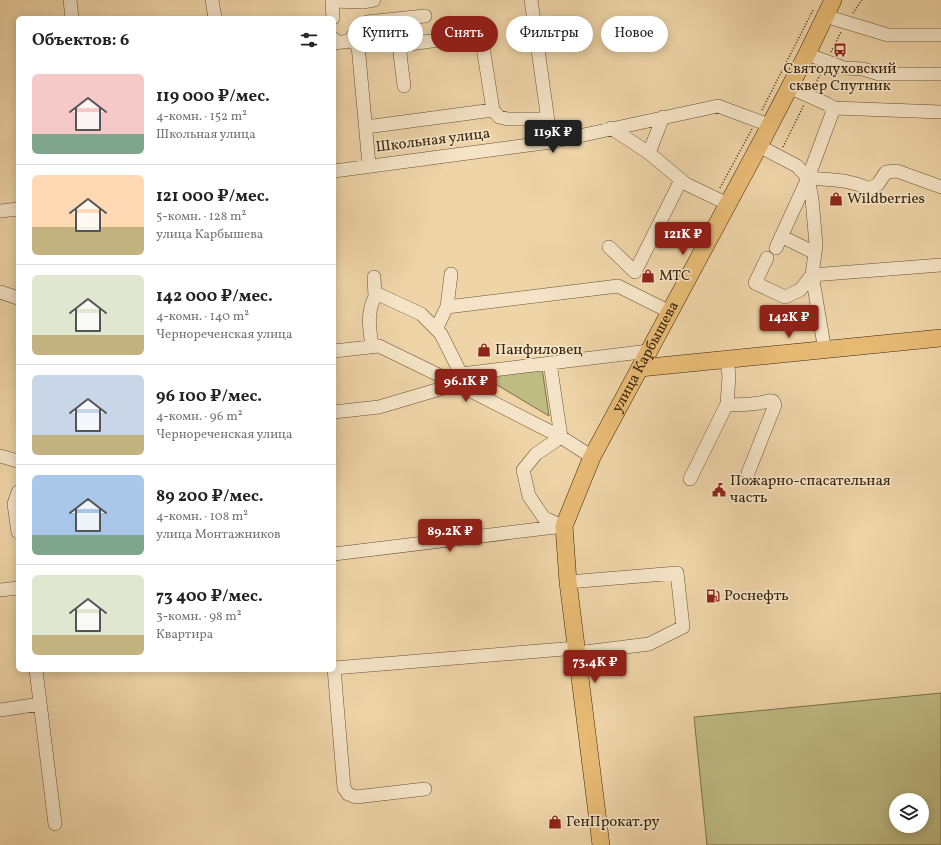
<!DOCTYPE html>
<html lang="ru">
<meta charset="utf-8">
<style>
body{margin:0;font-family:Vollkorn,serif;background:#f2f2f2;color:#222;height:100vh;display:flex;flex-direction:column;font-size:15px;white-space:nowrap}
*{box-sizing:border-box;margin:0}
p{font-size:13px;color:#767676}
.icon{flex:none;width:22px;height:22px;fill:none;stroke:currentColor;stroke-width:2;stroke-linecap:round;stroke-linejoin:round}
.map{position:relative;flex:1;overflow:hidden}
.drawer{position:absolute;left:16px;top:16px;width:320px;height:656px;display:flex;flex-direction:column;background:#fff;border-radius:6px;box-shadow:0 2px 10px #0003}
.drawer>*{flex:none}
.top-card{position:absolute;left:348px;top:16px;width:380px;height:36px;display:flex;gap:8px}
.buttons{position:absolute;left:889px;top:793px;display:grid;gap:8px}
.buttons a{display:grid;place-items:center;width:40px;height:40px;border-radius:50%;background:#fff;box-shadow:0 2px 10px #0003;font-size:20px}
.price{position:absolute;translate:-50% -34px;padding:0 9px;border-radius:4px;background:#8f2418;color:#fff;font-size:13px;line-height:26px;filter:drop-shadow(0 1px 2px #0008)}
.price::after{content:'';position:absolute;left:50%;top:24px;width:12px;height:9px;margin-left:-6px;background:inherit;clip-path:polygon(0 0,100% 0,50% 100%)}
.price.on{background:#222;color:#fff}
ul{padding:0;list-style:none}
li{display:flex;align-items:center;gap:12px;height:100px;padding:0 16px}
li+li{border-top:1px solid #e0e0e0}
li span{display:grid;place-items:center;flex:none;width:112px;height:80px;border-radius:6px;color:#555}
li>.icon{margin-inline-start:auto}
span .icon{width:48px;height:48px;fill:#fffc;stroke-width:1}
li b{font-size:17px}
h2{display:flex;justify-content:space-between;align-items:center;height:48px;padding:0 16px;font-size:17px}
.pill{padding:0 14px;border-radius:18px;background:#fff;box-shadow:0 2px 10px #0003;font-size:14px;line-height:36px}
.pill.on{background:#8f2418;color:#fff}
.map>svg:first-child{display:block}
</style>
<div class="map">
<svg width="941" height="845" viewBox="0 0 941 845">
<rect width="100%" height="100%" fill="#eed4a7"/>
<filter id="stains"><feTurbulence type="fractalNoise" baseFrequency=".005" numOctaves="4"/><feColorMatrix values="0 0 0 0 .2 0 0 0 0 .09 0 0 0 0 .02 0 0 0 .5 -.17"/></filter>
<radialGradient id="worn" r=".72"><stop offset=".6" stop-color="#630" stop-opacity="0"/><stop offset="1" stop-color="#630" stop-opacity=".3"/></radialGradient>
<!-- green -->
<path fill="#bebb83" stroke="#7b7048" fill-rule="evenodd" d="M542,368L549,416L482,376Z
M941,693V845H707L694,717ZM896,800H922V826H896Z"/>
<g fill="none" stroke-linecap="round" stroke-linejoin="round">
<!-- minor casing -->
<g stroke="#665134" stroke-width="14">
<path id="minor" d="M70,0L72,18
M212,0L215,18
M531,0L551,142
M825,16L888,35H941
M333,18L332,1L363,2L374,0
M334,39V43L350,41L358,45L369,165
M350,41L358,27L367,22L425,16
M807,54L844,68L863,69L879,74H941
M404,86L400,54L402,47L409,44L461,37C470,38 478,41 483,47L493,110
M789,87L827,104L834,108L941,112
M366,127L493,110L499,117L508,119H548
M611,128L649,153L686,184L728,204
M759,146L797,166L808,178L812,199L816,245L812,275L825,351
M649,153L663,117
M334,171L551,142L718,106L769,125
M808,178C831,180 849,179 869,189L878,184L886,172L897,171L941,187
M0,211L18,209
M781,236L815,253
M609,247L635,272L681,180
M776,248L808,178L834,108
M767,258L755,283L785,297L800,290L812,275L941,265
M374,277L375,297
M0,292L18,298
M447,307L451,274
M436,329L447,307L618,286L670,312
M334,351L379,346L457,384L461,374L441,334L421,314L380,295L375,297C366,313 370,330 372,347
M550,363L561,437L536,454L523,470L529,496L544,518L562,526
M461,374L649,351
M727,404C738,406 749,404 760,403C765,402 768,400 773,401L775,405L748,473
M334,412L379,407L457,384L561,437L592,457
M0,456L18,461
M690,479L727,404L729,376L727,360
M18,492L14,504L18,532
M334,554L564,526
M568,582L677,573L683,627L649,644L577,653
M0,590L18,588
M36,670L55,824
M0,710L40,704
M425,789L356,797L348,794L344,788L334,668L576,648"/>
</g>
<!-- major casing -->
<g stroke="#38250e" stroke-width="18">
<g id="major">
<path d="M640,368L941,338"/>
<path id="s1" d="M601,845L568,582L564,526L592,457L759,146L807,54L833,0"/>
</g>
</g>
<!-- path -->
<path stroke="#38250e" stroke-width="1.5" stroke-dasharray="1 2" stroke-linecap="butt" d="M853,13L862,0
M831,52L841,32
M814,86L822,71
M762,110L813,10
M783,147L804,105
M720,188L752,129"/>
<!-- minor -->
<use href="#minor" stroke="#f4e3c6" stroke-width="13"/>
<!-- major -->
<use href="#major" stroke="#e7ba74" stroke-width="17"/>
</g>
<!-- icons -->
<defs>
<g id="bus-bare" transform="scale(1.08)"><path d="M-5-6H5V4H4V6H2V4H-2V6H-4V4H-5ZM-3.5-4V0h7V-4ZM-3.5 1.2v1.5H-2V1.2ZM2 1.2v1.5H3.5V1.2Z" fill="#8f2418" stroke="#f4e3c6" stroke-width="2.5" paint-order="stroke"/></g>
<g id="shop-bare" transform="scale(1.08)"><path d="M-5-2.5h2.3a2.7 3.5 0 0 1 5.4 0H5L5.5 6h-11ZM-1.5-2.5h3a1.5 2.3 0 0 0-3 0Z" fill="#8f2418" stroke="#f4e3c6" stroke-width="2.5" paint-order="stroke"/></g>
<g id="civic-bare" transform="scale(1.08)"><path d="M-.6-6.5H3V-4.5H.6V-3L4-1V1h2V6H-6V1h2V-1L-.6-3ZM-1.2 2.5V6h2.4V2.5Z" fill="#8f2418" stroke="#f4e3c6" stroke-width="2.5" paint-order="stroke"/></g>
<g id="fuel-bare" transform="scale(1.08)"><path d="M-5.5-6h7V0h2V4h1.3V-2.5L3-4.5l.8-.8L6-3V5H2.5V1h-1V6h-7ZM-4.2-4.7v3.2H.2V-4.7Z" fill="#8f2418" stroke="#f4e3c6" stroke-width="2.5" paint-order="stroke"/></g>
</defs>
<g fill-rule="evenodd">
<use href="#bus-bare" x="840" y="50"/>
<use href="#shop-bare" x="836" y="199"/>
<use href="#shop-bare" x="648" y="276"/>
<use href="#shop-bare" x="484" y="350"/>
<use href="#civic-bare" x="719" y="490"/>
<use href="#fuel-bare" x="713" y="596"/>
<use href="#shop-bare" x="555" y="822"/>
</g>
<g text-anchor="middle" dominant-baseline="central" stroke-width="3.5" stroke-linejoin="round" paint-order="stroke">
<!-- poi labels -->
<g font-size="15" fill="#38250e" stroke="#f4e3c6" text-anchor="start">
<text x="840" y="69" text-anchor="middle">Святодуховский<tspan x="840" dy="17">сквер Спутник</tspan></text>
<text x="847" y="199">Wildberries</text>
<text x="659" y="276">МТС</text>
<text x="495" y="350">Панфиловец</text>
<text x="730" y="481">Пожарно-спасательная<tspan x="730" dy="17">часть</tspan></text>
<text x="724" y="596">Роснефть</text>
<text x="566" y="822">ГенПрокат.ру</text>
</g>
<!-- street labels -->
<g font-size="15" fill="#38250e" stroke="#f4e3c6">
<text transform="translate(433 141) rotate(-7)">Школьная улица</text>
<text stroke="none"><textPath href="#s1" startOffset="509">улица Карбышева</textPath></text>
</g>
</g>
<rect width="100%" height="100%" filter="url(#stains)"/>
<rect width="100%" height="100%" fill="url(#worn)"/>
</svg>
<div class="buttons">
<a><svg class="icon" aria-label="layers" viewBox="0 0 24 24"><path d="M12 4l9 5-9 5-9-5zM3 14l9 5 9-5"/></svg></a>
</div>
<b class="price on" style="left:553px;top:154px">119K ₽</b>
<b class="price" style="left:683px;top:256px">121K ₽</b>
<b class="price" style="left:789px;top:339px">142K ₽</b>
<b class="price" style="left:466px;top:403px">96.1K ₽</b>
<b class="price" style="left:450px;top:553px">89.2K ₽</b>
<b class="price" style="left:595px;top:684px">73.4K ₽</b>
<div class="top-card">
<a class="pill">Купить</a>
<a class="pill on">Снять</a>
<a class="pill">Фильтры</a>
<a class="pill">Новое</a>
</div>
<section class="drawer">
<h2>Объектов: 6<svg class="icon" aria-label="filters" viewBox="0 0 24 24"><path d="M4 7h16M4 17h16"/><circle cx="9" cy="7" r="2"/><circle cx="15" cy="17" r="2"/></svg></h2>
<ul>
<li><span style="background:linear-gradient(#f6c9c9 75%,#7fa58c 0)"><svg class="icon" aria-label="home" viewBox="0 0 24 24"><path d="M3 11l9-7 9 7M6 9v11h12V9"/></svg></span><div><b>119 000 ₽/мес.</b><p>4-комн. · 152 m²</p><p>Школьная улица</p></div></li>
<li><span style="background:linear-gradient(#ffd9b3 65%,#c2b280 0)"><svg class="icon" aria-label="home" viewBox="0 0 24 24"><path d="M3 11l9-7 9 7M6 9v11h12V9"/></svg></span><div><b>121 000 ₽/мес.</b><p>5-комн. · 128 m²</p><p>улица Карбышева</p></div></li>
<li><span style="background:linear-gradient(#dfe7d0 75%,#c2b280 0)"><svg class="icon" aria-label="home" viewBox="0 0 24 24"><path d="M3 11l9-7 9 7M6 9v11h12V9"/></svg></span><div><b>142 000 ₽/мес.</b><p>4-комн. · 140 m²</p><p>Чернореченская улица</p></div></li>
<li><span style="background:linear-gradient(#c9d6e8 75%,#c2b280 0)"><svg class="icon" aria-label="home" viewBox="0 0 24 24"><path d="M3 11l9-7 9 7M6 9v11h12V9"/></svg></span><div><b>96 100 ₽/мес.</b><p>4-комн. · 96 m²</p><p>Чернореченская улица</p></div></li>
<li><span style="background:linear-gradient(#a9c7e8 75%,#7fa58c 0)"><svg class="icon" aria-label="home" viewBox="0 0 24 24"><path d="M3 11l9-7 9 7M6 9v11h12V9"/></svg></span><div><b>89 200 ₽/мес.</b><p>4-комн. · 108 m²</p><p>улица Монтажников</p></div></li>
<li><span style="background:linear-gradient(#dfe7d0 75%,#c2b280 0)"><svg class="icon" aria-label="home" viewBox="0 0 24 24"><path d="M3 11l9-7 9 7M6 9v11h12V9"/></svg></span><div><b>73 400 ₽/мес.</b><p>3-комн. · 98 m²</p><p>Квартира</p></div></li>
</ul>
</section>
</div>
